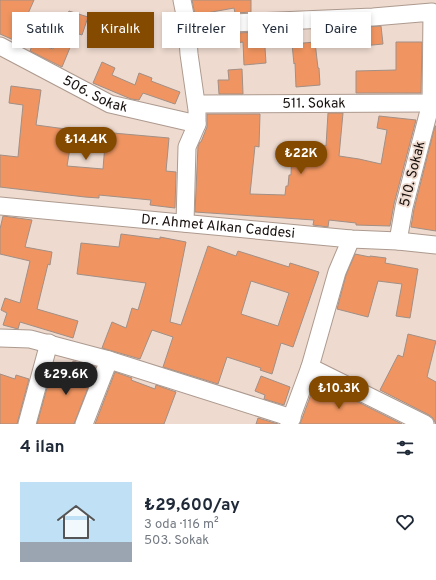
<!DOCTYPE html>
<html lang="tr">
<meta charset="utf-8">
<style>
body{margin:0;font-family:Overpass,sans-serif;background:#f6f6f7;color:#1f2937;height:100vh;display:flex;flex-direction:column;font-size:15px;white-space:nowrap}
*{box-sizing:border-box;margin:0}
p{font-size:13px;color:#747a83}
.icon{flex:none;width:22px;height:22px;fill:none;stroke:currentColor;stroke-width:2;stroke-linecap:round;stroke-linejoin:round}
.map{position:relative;height:424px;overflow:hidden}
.panel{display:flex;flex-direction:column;background:#fff;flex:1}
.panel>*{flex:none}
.guide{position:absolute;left:12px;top:12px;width:412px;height:36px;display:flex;gap:8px}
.price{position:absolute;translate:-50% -34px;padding:0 9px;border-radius:14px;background:#834a00;color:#fff;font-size:13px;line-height:26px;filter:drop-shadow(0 1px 2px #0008)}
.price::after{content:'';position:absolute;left:50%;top:24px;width:12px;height:9px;margin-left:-6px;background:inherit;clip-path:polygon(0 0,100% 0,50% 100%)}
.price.active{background:#222;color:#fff}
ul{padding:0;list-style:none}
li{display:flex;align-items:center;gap:12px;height:100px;padding:0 20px}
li+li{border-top:1px solid #e0e1e3}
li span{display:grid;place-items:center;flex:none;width:112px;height:80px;border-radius:0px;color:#555}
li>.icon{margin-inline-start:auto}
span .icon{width:48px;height:48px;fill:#fffc;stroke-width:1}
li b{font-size:17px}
h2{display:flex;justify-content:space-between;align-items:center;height:48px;padding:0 20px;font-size:17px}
.pill{padding:0 14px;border-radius:0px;background:#fff;box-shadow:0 2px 6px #0003;font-size:14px;line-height:36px}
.pill.active{background:#834a00;color:#fff}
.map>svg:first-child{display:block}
</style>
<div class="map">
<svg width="436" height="424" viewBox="0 0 436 424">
<rect width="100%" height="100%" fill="#eedacf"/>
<!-- building -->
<path fill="#f09561" stroke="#a28f85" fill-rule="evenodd" d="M0,0H34L16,41L0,34Z
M192,0H251V12L235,13L234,8L195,15Z
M69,11L88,17L82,35L76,33L62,67L30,51L33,43L53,49Z
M381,26L383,44L351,47L350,28Z
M264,32L266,63L244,65L243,42L236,43L235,33Z
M315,42L318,68H319L320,85L296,87L295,63L294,64L292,44Z
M396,42H422L421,93H356V71L396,70Z
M102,62L115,68L112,75L135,85L139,73L152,78L151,81L180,92L175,104L143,93L139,100L131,99L93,83Z
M242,69L243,94H219L218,80H229L228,70Z
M11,86L41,90L36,125L73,130L67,166L103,169L105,144L80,141L82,129L113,133L169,138L166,171L176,172L175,208L150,205L151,200L99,195V198L85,197L0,187V155L18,157L23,105L9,103Z
M328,113H343L339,156L359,159L381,164L387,130L377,128L379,116L416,120L394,204L390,226L356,225V223L329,220L328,227L313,225L314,220L195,212L198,146L200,142H201L207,127V114H260L259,147L255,146L250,194L285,195L286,186H288L289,175H291L292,146L321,147V145L326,146Z
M435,126H436V231L411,227L414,209Z
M3,216L32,220L25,247L52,252L50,265L48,264L37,309L78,321L73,338L20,322L18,329L3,325L7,313L1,310L5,298L20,303L30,261L0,254V229Z
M121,234L160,239V237L186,242L170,322L181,325L208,246L236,256L238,251L289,267L290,263L319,272L293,347L281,343L272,374L260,370L261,368L227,357L218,384L163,367L173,337L152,330L140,359L102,348L112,322L126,328L132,308L138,310L146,283L77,274L81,243L119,247ZM251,281L289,293L278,326L241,314Z
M355,254L370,257V256L386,258L385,263L418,269L410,318L396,316L402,284L378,281L368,317L337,309L346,275Z
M408,334L436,341L427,377L436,382V424L433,418L429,415L380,390L398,355L403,357Z
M73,361L96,367L74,424H37L50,377L65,383Z
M115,372L132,378L131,380L155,389L156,385L176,392L164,424H95Z
M0,374L15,379L16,375L29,379L17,424H0Z
M261,376L290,387L284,405L264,399L265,395L255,391Z
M316,381L402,424H300Z
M258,418L278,424H256Z"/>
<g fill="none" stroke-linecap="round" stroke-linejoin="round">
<!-- minor casing -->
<g stroke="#ad9a8f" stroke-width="19">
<g id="minor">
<path d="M182,0L187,25L189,54L197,110V124L187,147L185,223"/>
<path d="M187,25L373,17L432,12L431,103L404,207L398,241"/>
<path id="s1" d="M0,46L110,104L197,124"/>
<path id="s2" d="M197,104L431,103"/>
<path id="s3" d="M0,206L351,239L398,241L436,245"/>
<path d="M0,338L30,339L109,360L84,424"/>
<path d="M109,360L292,418"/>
<path d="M310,367L425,424"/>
<path d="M27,424L49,343"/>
<path d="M289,424L310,367L337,272L351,239"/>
</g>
</g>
<!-- minor -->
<use href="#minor" stroke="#fff" stroke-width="17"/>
</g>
<g text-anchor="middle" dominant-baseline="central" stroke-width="3.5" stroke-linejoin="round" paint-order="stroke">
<!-- street labels -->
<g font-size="14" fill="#160f0c" stroke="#eedacf">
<text stroke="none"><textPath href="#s1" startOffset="107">506. Sokak</textPath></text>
<text stroke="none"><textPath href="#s2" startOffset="117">511. Sokak</textPath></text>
<text transform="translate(413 174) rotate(-76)">510. Sokak</text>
<text stroke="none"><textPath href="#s3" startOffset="219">Dr. Ahmet Alkan Caddesi</textPath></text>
</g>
</g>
</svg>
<b class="price" style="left:86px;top:161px">₺14.4K</b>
<b class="price" style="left:301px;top:175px">₺22K</b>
<b class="price active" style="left:66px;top:396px">₺29.6K</b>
<b class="price" style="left:339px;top:410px">₺10.3K</b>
<div class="guide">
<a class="pill">Satılık</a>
<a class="pill active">Kiralık</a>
<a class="pill">Filtreler</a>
<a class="pill">Yeni</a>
<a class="pill">Daire</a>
</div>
</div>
<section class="panel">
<h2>4 ilan<svg class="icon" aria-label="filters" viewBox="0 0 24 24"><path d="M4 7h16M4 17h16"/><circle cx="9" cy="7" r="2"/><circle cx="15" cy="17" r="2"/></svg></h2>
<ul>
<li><span style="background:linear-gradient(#bfe0f5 75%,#9aa5b1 0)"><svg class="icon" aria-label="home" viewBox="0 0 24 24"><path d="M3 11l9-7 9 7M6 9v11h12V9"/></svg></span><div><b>₺29,600/ay</b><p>3 oda · 116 m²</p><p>503. Sokak</p></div><svg class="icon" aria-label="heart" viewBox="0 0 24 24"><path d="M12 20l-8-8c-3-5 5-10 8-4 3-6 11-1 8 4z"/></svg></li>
</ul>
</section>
